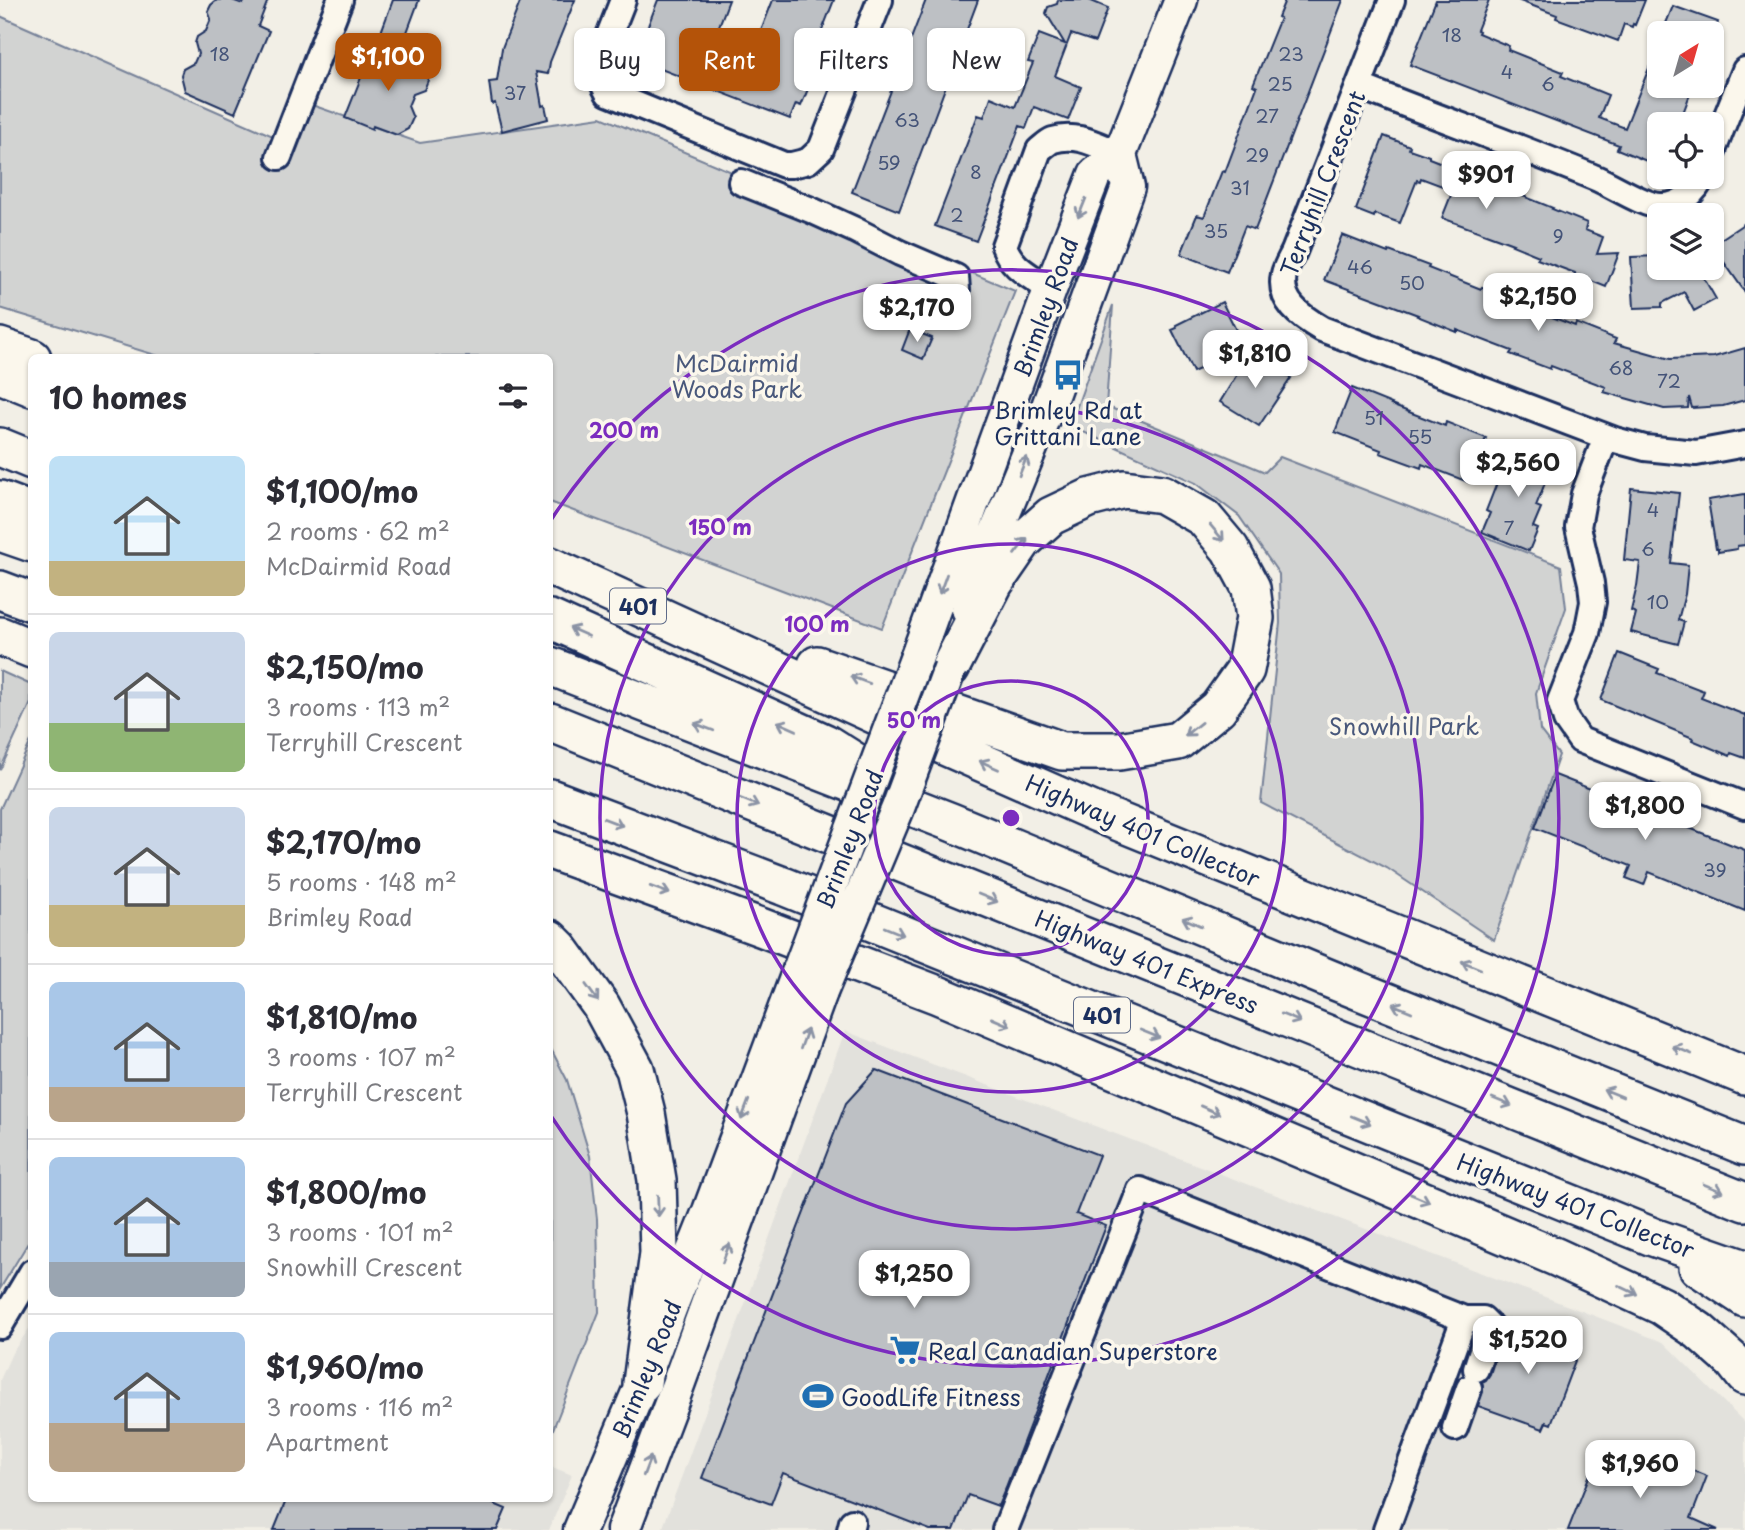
<!DOCTYPE html>
<meta charset="utf-8">
<style>
body{margin:0;font-family:"Playpen Sans",sans-serif;background:#f7f7f7;color:#2b2b33;height:100vh;display:flex;flex-direction:column;font-size:26px;white-space:nowrap}
*{box-sizing:border-box;margin:0}
p{font-size:23px;color:#7c7c81}
.icon{flex:none;width:38px;height:38px;fill:none;stroke:currentColor;stroke-width:2;stroke-linecap:round;stroke-linejoin:round}
.map{position:relative;flex:1;overflow:hidden}
.details{position:absolute;left:28px;top:354px;width:525px;height:1148px;display:flex;flex-direction:column;background:#fff;border-radius:10px;box-shadow:0 2px 5px #0004}
.details>*{flex:none}
.top-card{position:absolute;left:574px;top:28px;width:665px;height:63px;display:flex;gap:14px}
.needle{width:46px;rotate:37deg}
.buttons{position:absolute;left:1647px;top:21px;display:grid;gap:14px}
.buttons a{display:grid;place-items:center;width:77px;height:77px;border-radius:10px;background:#fff;box-shadow:0 2px 5px #0004;font-size:35px}
.price{position:absolute;translate:-50% -60px;padding:0 16px;border-radius:14px;background:#fff;color:#222;font-size:23px;line-height:46px;filter:drop-shadow(0 2px 4px #0008)}
.price::after{content:'';position:absolute;left:50%;top:42px;width:21px;height:16px;margin-left:-10px;background:inherit;clip-path:polygon(0 0,100% 0,50% 100%)}
.price.on{background:#b45309;color:#fff}
ul{padding:0;list-style:none}
li{display:flex;align-items:center;gap:21px;height:175px;padding:0 21px}
li+li{border-top:2px solid #e1e1e2}
li span{display:grid;place-items:center;flex:none;width:196px;height:140px;border-radius:10px;color:#555}
li>.icon{margin-inline-start:auto}
span .icon{width:84px;height:84px;fill:#fffc;stroke-width:1}
li b{font-size:30px}
h2{display:flex;justify-content:space-between;align-items:center;height:84px;padding:0 21px;font-size:30px}
.chip{padding:0 24px;border-radius:10px;background:#fff;box-shadow:0 2px 5px #0004;font-size:24px;line-height:63px}
.chip.on{background:#b45309;color:#fff}
.map>svg:first-child{display:block}
</style>
<div class="map">
<svg width="1745" height="1530" viewBox="0 0 1745 1530">
<rect width="100%" height="100%" fill="#f2efe6"/>
<filter id="ink" filterUnits="userSpaceOnUse"><feTurbulence type="fractalNoise" baseFrequency=".0143" numOctaves="2"/><feDisplacementMap in="SourceGraphic" scale="14" xChannelSelector="R" yChannelSelector="G"/><feConvolveMatrix kernelMatrix="1 2 1 2 8 2 1 2 1" color-interpolation-filters="sRGB"/></filter>
<g filter="url(#ink)">
<!-- built -->
<path fill="#e2e1dc" d="M845,1031L1663,1342L1745,1423V1530H662Z
M31,1326L32,1498H550V1466L572,1475L549,1530H0V1380L12,1353Z"/>
<!-- green -->
<path fill="#d2d3d2" stroke="#768198" stroke-width="2" d="M0,16L291,144L312,105L420,143L601,117L1015,291L882,628L550,502V357H162L0,308Z
M1113,305L1106,406L1265,472L1280,457L1561,566L1566,608L1536,693L1540,730L1559,755L1494,940L1387,868L1261,803L1280,623L1279,574L1239,516L1196,483L1070,426Z
M0,671L31,685V703L0,770Z
M31,741V1238L0,1289V809Z
M550,1047L567,1080L590,1156L597,1219L599,1312L550,1437Z"/>
<!-- building -->
<path fill="#bdc0c4" stroke="#1b2f5e" stroke-width="2" d="M217,0H232L243,4L245,0H268L258,26L269,31L235,113L185,91L181,75L183,69L194,63L198,54L195,43L197,37L206,31L211,19L208,11L211,5Z
M393,0H419L403,43L380,35Z
M521,0H575L550,62L548,74L536,72L542,106L545,105L548,119L502,131L495,103L492,104L489,82L497,81L502,48Z
M658,0H729L714,39L752,54L773,0H834L805,74L813,77L801,106L796,104L790,119L640,61L646,46L641,44Z
M926,0H978L899,211L852,192Z
M1058,0H1089L1108,8L1095,42L1071,34L1055,76L1081,87L1068,120L1034,107L1026,128L1020,126L976,241L935,226L978,115L984,117L991,97L1015,107L1033,63L1028,62L1039,34L1065,44L1046,13L1048,7L1057,4Z
M1285,0H1343L1255,230L1245,226L1227,272L1181,254L1197,215L1204,217L1222,171L1225,172L1257,87L1253,85L1280,18L1278,17Z
M1436,0H1489L1477,30L1479,31L1478,33L1509,46L1508,50L1563,72L1561,76L1608,95L1599,118L1625,128L1659,43V86H1693L1679,124H1659V166L1617,149L1619,145L1410,65Z
M1521,0H1645L1635,25L1633,24L1632,27L1624,24L1618,41L1556,18L1557,15L1520,1Z
M1673,6L1718,22L1714,33H1662Z
M387,48L425,64L423,68L428,80L424,90L413,94L408,106L413,118L408,129L397,135L373,126L372,129L345,118L368,60L380,65Z
M1384,136L1410,146L1409,149L1429,156V158L1518,193V194L1553,208L1552,209L1587,223L1585,230L1603,237L1597,254L1619,253L1606,287L1589,280L1588,283L1575,277V273L1537,259L1539,256L1512,245L1513,244L1442,218L1453,190L1421,178L1420,181L1417,180L1400,223L1375,214L1374,217L1356,210Z
M1745,223V292L1712,245Z
M1342,235L1388,253L1389,251L1429,266L1428,268L1481,289L1482,287L1523,302L1521,305L1575,326L1576,323L1616,339L1614,343L1670,359L1714,357L1745,348V400L1723,406L1692,408L1689,397L1688,408L1664,409L1604,392L1606,387L1551,366L1550,369L1510,354L1512,351L1457,330V332L1417,316L1418,315L1324,280Z
M1659,256V268H1698L1716,299L1694,311L1684,292L1662,303V307L1634,308L1631,257Z
M1222,302L1246,350L1206,371L1204,367L1193,372L1172,330L1177,328L1176,325Z
M910,329L932,338L923,359L902,350Z
M1250,353L1291,378L1259,426L1220,402Z
M1352,388L1392,404L1391,405L1445,426L1446,422L1486,438L1468,482L1422,464L1421,468L1380,453L1381,450L1335,432Z
M1511,447L1535,457L1536,453L1554,460L1536,506L1541,508L1533,527L1538,529L1529,551L1482,532L1490,513L1486,511Z
M1631,488L1679,493L1671,563L1688,565L1685,594L1678,620L1684,622L1678,644L1631,632L1636,613L1631,611L1637,586L1640,562L1624,560Z
M1745,494V545L1737,546V549L1718,552V549H1716L1708,500Z
M1619,653L1659,669L1657,673L1704,691L1701,698L1745,715V758L1731,753L1730,756L1692,740L1693,738L1601,700Z
M1555,775L1745,850V911L1649,872L1644,885L1626,878L1631,866L1535,828Z
M876,1070L1099,1155L1076,1214L1106,1226L1006,1487L998,1506L968,1495L954,1530H930L783,1473L771,1504L702,1478L846,1103Z
M1504,1320L1579,1350L1551,1424L1546,1422L1543,1429L1478,1406L1483,1392L1482,1382L1486,1380L1490,1374L1504,1331Z
M1596,1459L1655,1481L1663,1459L1707,1476L1691,1518L1718,1530H1568Z
M287,1498H480L506,1509L497,1530H274Z"/>
<g fill="none" stroke-linecap="round" stroke-linejoin="round">
<!-- minor casing -->
<g stroke="#1b2f5e" stroke-width="30">
<path id="minor" d="M623,0L597,66V72L608,93L784,165H792L808,161L821,149L880,0
M1392,0L1295,249C1292,257 1286,265 1284,274C1278,301 1301,317 1322,329L1615,440L1645,448L1696,453L1745,444
M1359,86C1438,118 1519,146 1598,179C1614,186 1645,206 1661,206C1679,207 1696,192 1702,177
M1712,153L1745,70
M279,157L340,0
M741,182L811,210L855,230L900,253L956,277L957,290L952,313
M1050,290C1031,275 1013,270 1004,246L1039,150C1043,147 1048,142 1053,140C1077,132 1099,146 1120,154
M1606,437L1584,494L1578,527L1591,583L1593,602L1587,633L1560,701L1566,720L1580,740L1745,806
M1464,1319H1483L1490,1326L1476,1369
M0,1326L32,1272
M1455,1428L1469,1388
M850,1530L852,1522
M1005,1530L1140,1190L1464,1319L1386,1530"/>
</g>
<!-- major casing -->
<g stroke="#1b2f5e" stroke-width="37">
<path id="major" d="M968,609L976,581L1047,409L1128,187L1120,154
M916,659L1050,290L1095,174L1120,154L1181,0
M580,1530L642,1383L671,1306L709,1211L796,978
M623,1530L675,1393L821,992"/>
</g>
<!-- highway casing -->
<g stroke="#1b2f5e" stroke-width="42">
<path id="highway" d="M0,347L32,358
M0,374L32,387
M0,447L32,460
M0,500L32,512
M0,532L32,543
M550,566L915,733L1095,812L1745,1076
M0,590L32,602
M550,619L825,743L879,777
M0,636L32,649
M817,665L1062,751H1119L1178,741L1218,708L1245,670L1255,618L1251,588L1230,549L1204,518L1162,494L1124,489L1089,498L1051,516L1023,541L994,583L950,668
M550,666L951,822L1330,979L1745,1146
M550,722C948,882 1347,1039 1745,1202
M550,798L783,886L1653,1237L1745,1269
M550,850L763,928L938,995L1556,1257L1662,1306L1699,1331L1734,1362L1745,1376
M550,939L559,948L601,1006L635,1069L646,1113L657,1180L659,1253L642,1383
M1698,1267L1745,1298"/>
</g>
<!-- minor -->
<use href="#minor" stroke="#fbf7ec" stroke-width="24"/>
<!-- major -->
<use href="#major" stroke="#fbf7ec" stroke-width="32"/>
<!-- highway -->
<use href="#highway" stroke="#fbf7ec" stroke-width="37"/>
<!-- major-bridge casing -->
<g stroke="#1b2f5e" stroke-width="37" stroke-linecap="butt">
<path id="major-bridge" d="M796,978L916,659
M821,992L898,808L950,668"/>
</g>
<!-- major-bridge -->
<use href="#major-bridge" stroke="#fbf7ec" stroke-width="32"/>
</g>
<!-- one-way arrows -->
<defs><path id="oneway-shaft" d="M-6 0H5M1.5-3L5.5 0L1.5 3" fill="none" stroke-width="1.6" stroke-linecap="round" stroke-linejoin="round" transform="scale(1.75)"/></defs>
<g stroke="#8b93a5">
<use href="#oneway-shaft" transform="translate(1082 208) rotate(112)"/>
<use href="#oneway-shaft" transform="translate(1023 466) rotate(-68)"/>
<use href="#oneway-shaft" transform="translate(1217 533) rotate(50)"/>
<use href="#oneway-shaft" transform="translate(1021 546) rotate(-52)"/>
<use href="#oneway-shaft" transform="translate(943 584) rotate(110)"/>
<use href="#oneway-shaft" transform="translate(579 632) rotate(-156)"/>
<use href="#oneway-shaft" transform="translate(860 680) rotate(-160)"/>
<use href="#oneway-shaft" transform="translate(787 726) rotate(-156)"/>
<use href="#oneway-shaft" transform="translate(704 727) rotate(-159)"/>
<use href="#oneway-shaft" transform="translate(1193 729) rotate(141)"/>
<use href="#oneway-shaft" transform="translate(989 765) rotate(-156)"/>
<use href="#oneway-shaft" transform="translate(749 802) rotate(22)"/>
<use href="#oneway-shaft" transform="translate(613 822) rotate(21)"/>
<use href="#oneway-shaft" transform="translate(660 890) rotate(20)"/>
<use href="#oneway-shaft" transform="translate(988 898) rotate(22)"/>
<use href="#oneway-shaft" transform="translate(1192 922) rotate(-157)"/>
<use href="#oneway-shaft" transform="translate(894 931) rotate(22)"/>
<use href="#oneway-shaft" transform="translate(1471 965) rotate(-158)"/>
<use href="#oneway-shaft" transform="translate(592 993) rotate(54)"/>
<use href="#oneway-shaft" transform="translate(1402 1008) rotate(-158)"/>
<use href="#oneway-shaft" transform="translate(1291 1018) rotate(22)"/>
<use href="#oneway-shaft" transform="translate(1001 1022) rotate(23)"/>
<use href="#oneway-shaft" transform="translate(1150 1034) rotate(22)"/>
<use href="#oneway-shaft" transform="translate(804 1039) rotate(-70)"/>
<use href="#oneway-shaft" transform="translate(1682 1050) rotate(-158)"/>
<use href="#oneway-shaft" transform="translate(1613 1093) rotate(-158)"/>
<use href="#oneway-shaft" transform="translate(1502 1102) rotate(22)"/>
<use href="#oneway-shaft" transform="translate(745 1110) rotate(111)"/>
<use href="#oneway-shaft" transform="translate(1210 1110) rotate(23)"/>
<use href="#oneway-shaft" transform="translate(1361 1120) rotate(22)"/>
<use href="#oneway-shaft" transform="translate(1713 1188) rotate(22)"/>
<use href="#oneway-shaft" transform="translate(1420 1198) rotate(23)"/>
<use href="#oneway-shaft" transform="translate(658 1206) rotate(88)"/>
<use href="#oneway-shaft" transform="translate(726 1253) rotate(-70)"/>
<use href="#oneway-shaft" transform="translate(1628 1290) rotate(26)"/>
<use href="#oneway-shaft" transform="translate(647 1466) rotate(-69)"/>
</g>
</g>
<!-- distance rings -->
<g fill="none" stroke="#7b2cbf" stroke-width="3.5">
<circle cx="1011" cy="818" r="137"/>
<circle cx="1011" cy="818" r="274"/>
<circle cx="1011" cy="818" r="411"/>
<path d="M551 520A548 548 0 1 1 551 1116"/>
</g>
<!-- icons -->
<defs>
<g id="bus-bare" transform="scale(2.415)"><path d="M-5-6H5V4H4V6H2V4H-2V6H-4V4H-5ZM-3.5-4V0h7V-4ZM-3.5 1.2v1.5H-2V1.2ZM2 1.2v1.5H3.5V1.2Z" fill="#1f6fb2" stroke="#fbf7ec" stroke-width="2.5" paint-order="stroke"/></g>
<g id="supermarket-bare" transform="scale(2.415)"><path d="M-6-5.5h2.5l.6 2H6L4.5 2H-2.5L-4.4-4H-6ZM-1.5 3.2a1.3 1.3 0 1 0 .1 0ZM3 3.2a1.3 1.3 0 1 0 .1 0Z" fill="#1f6fb2" stroke="#fbf7ec" stroke-width="2.5" paint-order="stroke"/></g>
<g id="stadium-bare" transform="scale(2.415)"><path d="M0-5a6.5 5 0 1 0 0 10a6.5 5 0 1 0 0-10ZM-3.5-1.8h7v3.6h-7Z" fill="#1f6fb2" stroke="#fbf7ec" stroke-width="2.5" paint-order="stroke"/></g>
</defs>
<g fill-rule="evenodd">
<use href="#bus-bare" x="1068" y="375"/>
<use href="#supermarket-bare" x="905" y="1350"/>
<use href="#stadium-bare" x="818" y="1396"/>
</g>
<g text-anchor="middle" dominant-baseline="central" stroke-width="7" stroke-linejoin="round" paint-order="stroke">
<!-- number labels -->
<g font-size="19" fill="#445378">
<text x="1452" y="34">18</text>
<text x="220" y="53">18</text>
<text x="1291" y="53">23</text>
<text x="1507" y="71">4</text>
<text x="1280" y="83">25</text>
<text x="1548" y="83">6</text>
<text x="515" y="92">37</text>
<text x="1267" y="115">27</text>
<text x="907" y="119">63</text>
<text x="1257" y="154">29</text>
<text x="889" y="162">59</text>
<text x="976" y="171">8</text>
<text x="1240" y="187">31</text>
<text x="957" y="214">2</text>
<text x="1216" y="230">35</text>
<text x="1558" y="235">9</text>
<text x="1360" y="266">46</text>
<text x="1412" y="282">50</text>
<text x="1621" y="367">68</text>
<text x="1669" y="380">72</text>
<text x="1374" y="417">51</text>
<text x="1420" y="436">55</text>
<text x="1653" y="509">4</text>
<text x="1509" y="527">7</text>
<text x="1648" y="548">6</text>
<text x="1658" y="601">10</text>
<text x="1715" y="869">39</text>
</g>
<!-- shield labels -->
<g fill="#fbf7ec" stroke="#5e6b89" stroke-width="2">
<rect x="610" y="588.5" width="56" height="35" rx="5"/>
<rect x="1074" y="997.5" width="56" height="35" rx="5"/>
</g>
<g font-size="21" font-weight="bold" fill="#1b2f5e">
<text x="638" y="606">401</text>
<text x="1102" y="1015">401</text>
</g>
<!-- street labels -->
<g font-size="23" fill="#1b2f5e" stroke="#fbf7ec">
<text transform="translate(1322 183) rotate(-69)">Terryhill Crescent</text>
<text transform="translate(1045 307) rotate(-70)">Brimley Road</text>
<text transform="translate(1143 830) rotate(23)">Highway 401 Collector</text>
<text transform="translate(849 839) rotate(-69)">Brimley Road</text>
<text transform="translate(1147 961) rotate(22)">Highway 401 Express</text>
<text transform="translate(1576 1205) rotate(21)">Highway 401 Collector</text>
<text transform="translate(646 1369) rotate(-68)">Brimley Road</text>
</g>
<!-- park labels -->
<g font-size="23" fill="#49587b" stroke="#fbf7ec">
<text x="737" y="362">McDairmid<tspan x="737" dy="26">Woods Park</tspan></text>
<text x="1404" y="725">Snowhill Park</text>
</g>
<!-- poi labels -->
<g font-size="23" fill="#1b2f5e" stroke="#fbf7ec" text-anchor="start">
<text x="1068" y="409" text-anchor="middle">Brimley Rd at<tspan x="1068" dy="26">Grittani Lane</tspan></text>
<text x="928" y="1350">Real Canadian Superstore</text>
<text x="841" y="1396">GoodLife Fitness</text>
</g>
</g>
<circle cx="1011" cy="818" r="10" fill="#7b2cbf" stroke="#fbf7ec" stroke-width="3.5"/>
<g font-size="21" text-anchor="middle" font-weight="bold" fill="#7b2cbf" stroke="#fbf7ec" stroke-width="7" stroke-linejoin="round" paint-order="stroke">
<text x="624" y="438">200 m</text>
<text x="720" y="535">150 m</text>
<text x="817" y="632">100 m</text>
<text x="914" y="728">50 m</text>
</g>
</svg>
<div class="buttons">
<a><svg class="needle" viewBox="-14 -14 28 28"><path d="M0-13l5 13h-10z" fill="#e53935"/><path d="M0 13l5-13h-10z" fill="#7c7c81"/></svg></a>
<a><svg class="icon" aria-label="locate" viewBox="0 0 24 24"><circle cx="12" cy="12" r="6"/><path d="M12 2v4M12 18v4M2 12h4M18 12h4"/></svg></a>
<a><svg class="icon" aria-label="layers" viewBox="0 0 24 24"><path d="M12 4l9 5-9 5-9-5zM3 14l9 5 9-5"/></svg></a>
</div>
<b class="price on" style="left:388px;top:93px">$1,100</b>
<b class="price" style="left:1486px;top:211px">$901</b>
<b class="price" style="left:1538px;top:333px">$2,150</b>
<b class="price" style="left:917px;top:344px">$2,170</b>
<b class="price" style="left:1255px;top:390px">$1,810</b>
<b class="price" style="left:1518px;top:499px">$2,560</b>
<b class="price" style="left:1645px;top:842px">$1,800</b>
<b class="price" style="left:914px;top:1310px">$1,250</b>
<b class="price" style="left:1528px;top:1376px">$1,520</b>
<b class="price" style="left:1640px;top:1500px">$1,960</b>
<div class="top-card">
<a class="chip">Buy</a>
<a class="chip on">Rent</a>
<a class="chip">Filters</a>
<a class="chip">New</a>
</div>
<section class="details">
<h2>10 homes<svg class="icon" aria-label="filters" viewBox="0 0 24 24"><path d="M4 7h16M4 17h16"/><circle cx="9" cy="7" r="2"/><circle cx="15" cy="17" r="2"/></svg></h2>
<ul>
<li><span style="background:linear-gradient(#bfe0f5 75%,#c2b280 0)"><svg class="icon" aria-label="home" viewBox="0 0 24 24"><path d="M3 11l9-7 9 7M6 9v11h12V9"/></svg></span><div><b>$1,100/mo</b><p>2 rooms · 62 m²</p><p>McDairmid Road</p></div></li>
<li><span style="background:linear-gradient(#c9d6e8 65%,#8fb573 0)"><svg class="icon" aria-label="home" viewBox="0 0 24 24"><path d="M3 11l9-7 9 7M6 9v11h12V9"/></svg></span><div><b>$2,150/mo</b><p>3 rooms · 113 m²</p><p>Terryhill Crescent</p></div></li>
<li><span style="background:linear-gradient(#c9d6e8 70%,#c2b280 0)"><svg class="icon" aria-label="home" viewBox="0 0 24 24"><path d="M3 11l9-7 9 7M6 9v11h12V9"/></svg></span><div><b>$2,170/mo</b><p>5 rooms · 148 m²</p><p>Brimley Road</p></div></li>
<li><span style="background:linear-gradient(#a9c7e8 75%,#b9a48a 0)"><svg class="icon" aria-label="home" viewBox="0 0 24 24"><path d="M3 11l9-7 9 7M6 9v11h12V9"/></svg></span><div><b>$1,810/mo</b><p>3 rooms · 107 m²</p><p>Terryhill Crescent</p></div></li>
<li><span style="background:linear-gradient(#a9c7e8 75%,#9aa5b1 0)"><svg class="icon" aria-label="home" viewBox="0 0 24 24"><path d="M3 11l9-7 9 7M6 9v11h12V9"/></svg></span><div><b>$1,800/mo</b><p>3 rooms · 101 m²</p><p>Snowhill Crescent</p></div></li>
<li><span style="background:linear-gradient(#a9c7e8 65%,#b9a48a 0)"><svg class="icon" aria-label="home" viewBox="0 0 24 24"><path d="M3 11l9-7 9 7M6 9v11h12V9"/></svg></span><div><b>$1,960/mo</b><p>3 rooms · 116 m²</p><p>Apartment</p></div></li>
</ul>
</section>
</div>
